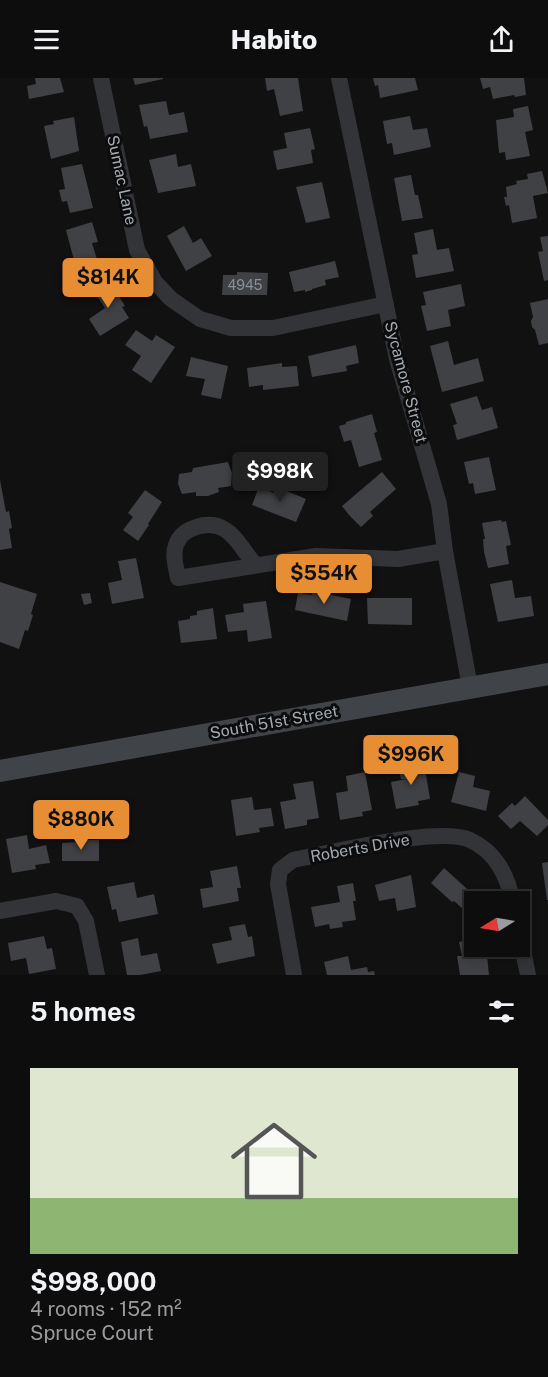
<!DOCTYPE html>
<meta charset="utf-8">
<style>
body{margin:0;font-family:"Public Sans",sans-serif;background:#161617;color:#f1f3f6;height:100vh;display:flex;flex-direction:column;font-size:22px;white-space:nowrap}
*{box-sizing:border-box;margin:0}
p{font-size:20px;color:#9a9c9e}
.icon{flex:none;width:33px;height:33px;fill:none;stroke:currentColor;stroke-width:2;stroke-linecap:round;stroke-linejoin:round}
.map{position:relative;height:897px;overflow:hidden}
.side{display:flex;flex-direction:column;background:#0d0d0e;flex:1}
.side>*{flex:none}
.needle{width:39px;rotate:259deg}
.controls{position:absolute;left:464px;top:813px;display:grid;gap:12px}
.controls a{display:grid;place-items:center;width:66px;height:66px;border-radius:0px;background:#0d0d0e;box-shadow:0 3px 9px #0003,0 0 0 2px #2d2d2e;font-size:30px}
.price{position:absolute;translate:-50% -51px;padding:0 14px;border-radius:6px;background:#e78e34;color:#111;font-size:20px;line-height:39px;filter:drop-shadow(0 2px 3px #0008)}
.price::after{content:'';position:absolute;left:50%;top:36px;width:18px;height:14px;margin-left:-9px;background:inherit;clip-path:polygon(0 0,100% 0,50% 100%)}
.price.on{background:#222;color:#fff}
ul{padding:0;list-style:none}
li{display:grid;align-content:center;gap:12px;height:318px;padding:0 30px}
li+li{border-top:2px solid #2d2d2e}
li span{display:grid;place-items:center;height:186px;border-radius:0px;color:#555}
li>.icon{margin-inline-start:auto}
span .icon{width:108px;height:108px;fill:#fffc;stroke-width:1}
li b{font-size:26px}
h2{display:flex;justify-content:space-between;align-items:center;height:72px;padding:0 30px;font-size:26px}
header{display:flex;justify-content:space-between;align-items:center;height:78px;padding:0 30px;background:#0d0d0e;font-size:27px;font-weight:800}
.map>svg:first-child{display:block}
</style>
<header><svg class="icon" aria-label="menu" viewBox="0 0 24 24"><path d="M4 6h16M4 12h16M4 18h16"/></svg>Habito<svg class="icon" aria-label="share" viewBox="0 0 24 24"><path d="M12 15V3M7 8l5-5 5 5M5 13v7h14v-7"/></svg></header>
<div class="map">
<svg width="548" height="897" viewBox="0 0 548 897">
<rect width="100%" height="100%" fill="#111112"/>
<!-- building -->
<path fill="#404145" d="M35,0H60L64,14L29,21L27,8L36,6Z
M133,0H163V1L135,7Z
M265,0H298L303,33L280,38L274,11L267,13Z
M373,0H415L418,12L380,20L378,7L375,8Z
M480,0H524L526,17L515,19L514,17L493,21L490,9L483,11Z
M166,23L169,37L184,34L188,54L150,61L147,48L144,49L139,27Z
M528,28L533,52L525,54L530,78L506,82L505,74L499,75L496,42L514,39L513,31Z
M410,38L413,52L427,50L431,69L394,77L392,65L387,66L383,43Z
M74,39L79,73L51,81L44,48L54,46L53,43Z
M310,50L315,71L311,72L313,85L277,92L273,73L287,70L284,55Z
M176,76L178,89L191,86L196,108L158,115L149,82Z
M82,86L93,130L70,135L67,123L62,124L59,112L65,111L61,90Z
M542,93L548,115L533,118L537,140L512,145L509,127L506,128L504,119H507L506,109L517,106L516,103L528,101L527,96Z
M411,97L415,117H418L423,140L402,143L394,100Z
M322,104L330,140L306,145L296,109Z
M92,144L98,164L92,165L100,191L78,197L66,152Z
M184,148L193,165L201,160L212,178L186,193L167,158Z
M433,151L437,172L449,170L454,193L416,200L412,177L418,176L414,155Z
M548,158V202L544,203L538,174L543,173L540,159Z
M335,183L339,199L325,202L326,207L312,211V212L305,214V212L294,214L289,194Z
M237,194L268,195L267,217H222L223,197H237Z
M109,202L125,228L122,229L129,240L100,258L89,241L105,230L93,212Z
M461,206L465,228L448,232L451,248L427,253L421,228L426,227L423,214Z
M548,221V265L539,267L535,252L532,249L531,243L533,239L530,225Z
M136,252L152,263L156,257L175,269L151,305L132,292L141,278L125,267Z
M448,263L454,287L478,280L484,303L442,314L430,268Z
M356,267L359,285L346,288L347,293L312,299L308,278Z
M191,279L228,288L221,321L201,317L205,301L186,298Z
M282,285V289L297,288L299,308L263,312V307L249,309L247,290Z
M477,318L482,332L492,329L498,350L457,362L453,347L457,346L450,326Z
M372,336L377,354L374,355L382,382L359,389L351,362L344,364L339,348L346,346V344Z
M489,379L496,412L475,416L473,405L469,406L464,384Z
M228,384L232,395L231,408L218,410L219,414L208,418H196V414L182,416L178,406L179,396L192,394L193,390Z
M382,394L396,411L370,434L373,438L361,449L349,437L342,428Z
M0,402L6,434L9,433L12,450L9,451L12,470L0,472Z
M259,409L274,415L277,409L306,421L296,444L252,427Z
M145,412L162,424L148,446L149,447L138,463L123,452L133,439L128,435Z
M501,442L502,444L506,443L511,467L506,468L509,486L488,490L484,474L483,461H485L482,445Z
M136,480L144,520L112,526L108,505L122,502L118,483Z
M512,502L515,520L531,518L534,538L498,544L490,506Z
M0,504L37,516L31,536L33,537L28,553L25,552L19,571L0,564Z
M313,513L351,521L347,543L295,532L298,515L312,517Z
M90,515L92,525L84,527L81,516Z
M367,520H412V547L368,546Z
M266,523L272,560L248,564L247,552L228,554L225,537L244,534L243,526Z
M213,530L217,561L181,565L178,543L190,541V538L197,537V533Z
M424,684L430,721L418,723L419,727L396,731L391,704L407,701H401L398,688Z
M365,694L372,732L362,734L363,738L340,742L336,715L348,713L346,698Z
M459,694L475,698L473,709L490,713L486,733L451,724Z
M313,703L319,740L307,742V747L285,751L280,724L296,721L293,706Z
M525,718L548,742V747L537,758L520,743L511,751L498,738L512,725L515,728Z
M252,719L254,732L271,730L274,748L259,750L260,754L236,758L231,722Z
M27,757L29,771L46,767L50,785L35,787L36,791L12,795L6,761Z
M76,762H99V783H62V765L76,764Z
M548,784V822H547L542,785Z
M237,788L241,810H237L239,823L203,830L200,811L213,809L210,793Z
M444,790L476,819L464,832L454,823L452,824L431,805Z
M411,797L416,829L397,833L395,820L379,823L375,807Z
M134,804L137,820L154,816L158,836L119,844L116,831L112,832L107,809Z
M353,805L356,823H353L356,842L342,844L343,849L330,851L329,846L315,849L311,829L340,824L337,808Z
M245,846L248,859L252,858L255,878L217,886L212,866L232,862L229,849Z
M44,858L47,871L52,870L56,891L29,896L26,880L11,883L8,865Z
M138,860L141,878L157,875L161,893L140,897H127L121,864Z
M474,861V868H486L489,897H460L457,878H462L459,864Z
M348,878L351,892L367,889L368,894L374,893L375,897H327L324,884Z"/>
<g fill="none" stroke-linecap="round" stroke-linejoin="round">
<!-- street -->
<path stroke="#323437" stroke-width="16" d="M101,0L137,172L155,204L171,221L200,241L231,250H273L386,226
M339,0L397,281L439,426L445,473L470,609
M255,486C245,476 237,458 224,451C209,442 182,449 176,467C172,477 176,489 178,500L316,478L398,481L445,473
M0,833L56,823L77,828L86,843L97,897
M519,854L528,897
M294,897L278,806L280,792L293,782C330,775 439,748 470,762C496,774 507,797 513,824"/>
<!-- secondary -->
<path stroke="#404347" stroke-width="22" d="M0,693L548,596"/>
</g>
<g text-anchor="middle" dominant-baseline="central" stroke-width="6" stroke-linejoin="round" paint-order="stroke">
<!-- number labels -->
<g font-size="14" fill="#8a9097">
<text x="245" y="207">4945</text>
</g>
<!-- street labels -->
<g font-size="16" fill="#a3aab2" stroke="#0c0c0d">
<text transform="translate(122 102) rotate(78)">Sumac Lane</text>
<text transform="translate(406 304) rotate(75)">Sycamore Street</text>
<text transform="translate(274 644) rotate(-10)">South 51st Street</text>
<text transform="translate(360 770) rotate(-10)">Roberts Drive</text>
</g>
</g>
</svg>
<div class="controls">
<a><svg class="needle" viewBox="-14 -14 28 28"><path d="M0-13l5 13h-10z" fill="#e53935"/><path d="M0 13l5-13h-10z" fill="#9a9c9e"/></svg></a>
</div>
<b class="price" style="left:108px;top:231px">$814K</b>
<b class="price on" style="left:280px;top:425px">$998K</b>
<b class="price" style="left:324px;top:527px">$554K</b>
<b class="price" style="left:411px;top:708px">$996K</b>
<b class="price" style="left:81px;top:773px">$880K</b>
</div>
<section class="side">
<h2>5 homes<svg class="icon" aria-label="filters" viewBox="0 0 24 24"><path d="M4 7h16M4 17h16"/><circle cx="9" cy="7" r="2"/><circle cx="15" cy="17" r="2"/></svg></h2>
<ul>
<li><span style="background:linear-gradient(#dfe7d0 70%,#8fb573 0)"><svg class="icon" aria-label="home" viewBox="0 0 24 24"><path d="M3 11l9-7 9 7M6 9v11h12V9"/></svg></span><div><b>$998,000</b><p>4 rooms · 152 m²</p><p>Spruce Court</p></div></li>
</ul>
</section>
